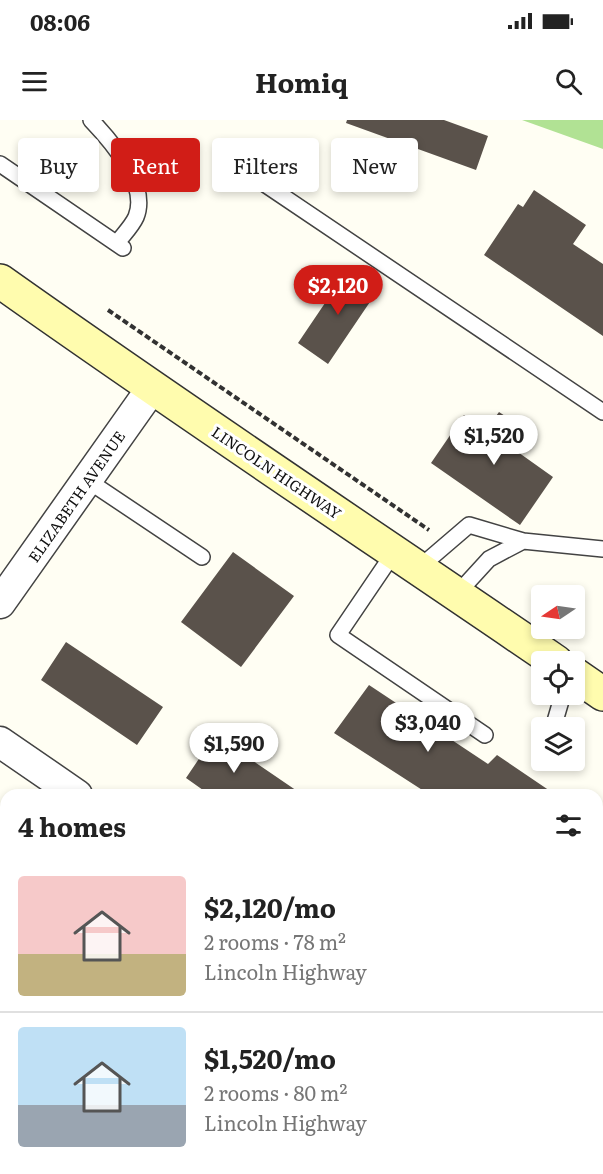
<!DOCTYPE html>
<meta charset="utf-8">
<style>
body{margin:0;font-family:Literata,serif;background:#f2f2f2;color:#222;height:100vh;display:flex;flex-direction:column;font-size:22px;white-space:nowrap}
*{box-sizing:border-box;margin:0}
p{font-size:20px;color:#767676}
.icon{flex:none;width:33px;height:33px;fill:none;stroke:currentColor;stroke-width:2;stroke-linecap:round;stroke-linejoin:round}
.map{position:relative;flex:1;overflow:hidden}
.drawer{position:absolute;left:0px;top:669px;width:603px;height:386px;display:flex;flex-direction:column;background:#fff;border-radius:18px 18px 0 0;box-shadow:0 3px 9px #0003}
.drawer>*{flex:none}
.hud{position:absolute;left:18px;top:18px;width:567px;height:54px;display:flex;gap:12px}
.needle{width:39px;rotate:257deg}
.buttons{position:absolute;left:531px;top:465px;display:grid;gap:12px}
.buttons a{display:grid;place-items:center;width:54px;height:54px;border-radius:6px;background:#fff;box-shadow:0 3px 9px #0003;font-size:30px}
.price{position:absolute;translate:-50% -51px;padding:0 14px;border-radius:21px;background:#fff;color:#222;font-size:20px;line-height:39px;filter:drop-shadow(0 2px 3px #0008)}
.price::after{content:'';position:absolute;left:50%;top:36px;width:18px;height:14px;margin-left:-9px;background:inherit;clip-path:polygon(0 0,100% 0,50% 100%)}
.price.on{background:#d11d17;color:#fff}
ul{padding:0;list-style:none}
li{display:flex;align-items:center;gap:18px;height:150px;padding:0 18px}
li+li{border-top:2px solid #e0e0e0}
li span{display:grid;place-items:center;flex:none;width:168px;height:120px;border-radius:6px;color:#555}
li>.icon{margin-inline-start:auto}
span .icon{width:72px;height:72px;fill:#fffc;stroke-width:1}
li b{font-size:26px}
h2{display:flex;justify-content:space-between;align-items:center;height:72px;padding:0 18px;font-size:26px}
.chip{padding:0 21px;border-radius:6px;background:#fff;box-shadow:0 3px 9px #0003;font-size:21px;line-height:54px}
.chip.on{background:#d11d17;color:#fff}
.status{display:flex;justify-content:space-between;align-items:center;height:42px;padding:0 30px;background:#fff;direction:ltr}
.status svg{height:16px;fill:currentColor}
header{display:flex;justify-content:space-between;align-items:center;height:78px;padding:0 18px;background:#fff;font-size:27px;font-weight:700}
.map>svg:first-child{display:block}
</style>
<div class="status"><b>08:06</b><svg viewBox="0 0 49 12"><path d="M0 12V9h3v3zM5 12V6h3v6zM10 12V3h3v9zM15 12V0h3v12zM26 1h20v11H26zM47 4h2v5h-2z"/></svg></div>
<header><svg class="icon" aria-label="menu" viewBox="0 0 24 24"><path d="M4 6h16M4 12h16M4 18h16"/></svg>Homiq<svg class="icon" aria-label="search" viewBox="0 0 24 24"><circle cx="10" cy="10" r="6"/><path d="M15 15l6 6"/></svg></header>
<div class="map">
<svg width="603" height="1054" viewBox="0 0 603 1054">
<rect width="100%" height="100%" fill="#fffef3"/>
<!-- forest -->
<path fill="#b1e294" d="M522,0H603V29Z"/>
<!-- building -->
<path fill="#5a524b" d="M347,0H444L488,16L476,50L346,3Z
M534,70L586,105L573,124L603,144V216L484,135L518,84L523,87Z
M348,149L378,170L328,244L298,223Z
M499,292L528,311L515,330L553,357L520,405L431,343L464,295L486,310Z
M233,432L294,476L241,547L181,502Z
M66,522L163,587L137,625L41,560Z
M369,565L488,644L497,635L556,675H430L334,613Z
M215,615L303,675H210L186,658Z"/>
<g fill="none" stroke-linecap="round" stroke-linejoin="round">
<!-- lane casing -->
<g stroke="#434343" stroke-width="18">
<path id="lane" d="M91,0C112,22 149,65 136,97C132,106 123,115 117,123
M0,44L123,128
M235,44L603,292
M87,360L202,437
M395,431L338,515L485,615
M420,447L469,405L523,421L603,429
M457,474L489,439L523,421
M553,608L563,574
M597,775L603,780
M597,1029L603,1021
M578,1054L582,1048"/>
</g>
<!-- street casing -->
<g stroke="#434343" stroke-width="33">
<path id="street" d="M0,483L152,268
M0,622L77,675"/>
</g>
<!-- secondary casing -->
<g stroke="#323232" stroke-width="36">
<path id="secondary" d="M0,161C183,291 370,415 556,542
M574,554L603,574
M597,856L603,847
M457,1054L461,1048"/>
</g>
<!-- path -->
<path stroke="#323232" stroke-width="4" stroke-dasharray="6 3" stroke-linecap="butt" d="M108,190L429,410"/>
<!-- lane -->
<use href="#lane" stroke="#fff" stroke-width="15"/>
<!-- street -->
<use href="#street" stroke="#fff" stroke-width="30"/>
<!-- secondary -->
<use href="#secondary" stroke="#fffcae" stroke-width="33"/>
</g>
<g text-anchor="middle" dominant-baseline="central" stroke-width="6" stroke-linejoin="round" paint-order="stroke">
<!-- street labels -->
<g font-size="15" fill="#101010" stroke="#fff">
<text transform="translate(277 352) rotate(34)">LINCOLN HIGHWAY</text>
<text transform="translate(76 376) rotate(-55)">ELIZABETH AVENUE</text>
</g>
</g>
</svg>
<div class="buttons">
<a><svg class="needle" viewBox="-14 -14 28 28"><path d="M0-13l5 13h-10z" fill="#e53935"/><path d="M0 13l5-13h-10z" fill="#767676"/></svg></a>
<a><svg class="icon" aria-label="locate" viewBox="0 0 24 24"><circle cx="12" cy="12" r="6"/><path d="M12 2v4M12 18v4M2 12h4M18 12h4"/></svg></a>
<a><svg class="icon" aria-label="layers" viewBox="0 0 24 24"><path d="M12 4l9 5-9 5-9-5zM3 14l9 5 9-5"/></svg></a>
</div>
<b class="price on" style="left:338px;top:196px">$2,120</b>
<b class="price" style="left:494px;top:346px">$1,520</b>
<b class="price" style="left:428px;top:633px">$3,040</b>
<b class="price" style="left:234px;top:654px">$1,590</b>
<div class="hud">
<a class="chip">Buy</a>
<a class="chip on">Rent</a>
<a class="chip">Filters</a>
<a class="chip">New</a>
</div>
<section class="drawer">
<h2>4 homes<svg class="icon" aria-label="filters" viewBox="0 0 24 24"><path d="M4 7h16M4 17h16"/><circle cx="9" cy="7" r="2"/><circle cx="15" cy="17" r="2"/></svg></h2>
<ul>
<li><span style="background:linear-gradient(#f6c9c9 65%,#c2b280 0)"><svg class="icon" aria-label="home" viewBox="0 0 24 24"><path d="M3 11l9-7 9 7M6 9v11h12V9"/></svg></span><div><b>$2,120/mo</b><p>2 rooms · 78 m²</p><p>Lincoln Highway</p></div></li>
<li><span style="background:linear-gradient(#bfe0f5 65%,#9aa5b1 0)"><svg class="icon" aria-label="home" viewBox="0 0 24 24"><path d="M3 11l9-7 9 7M6 9v11h12V9"/></svg></span><div><b>$1,520/mo</b><p>2 rooms · 80 m²</p><p>Lincoln Highway</p></div></li>
</ul>
</section>
</div>
